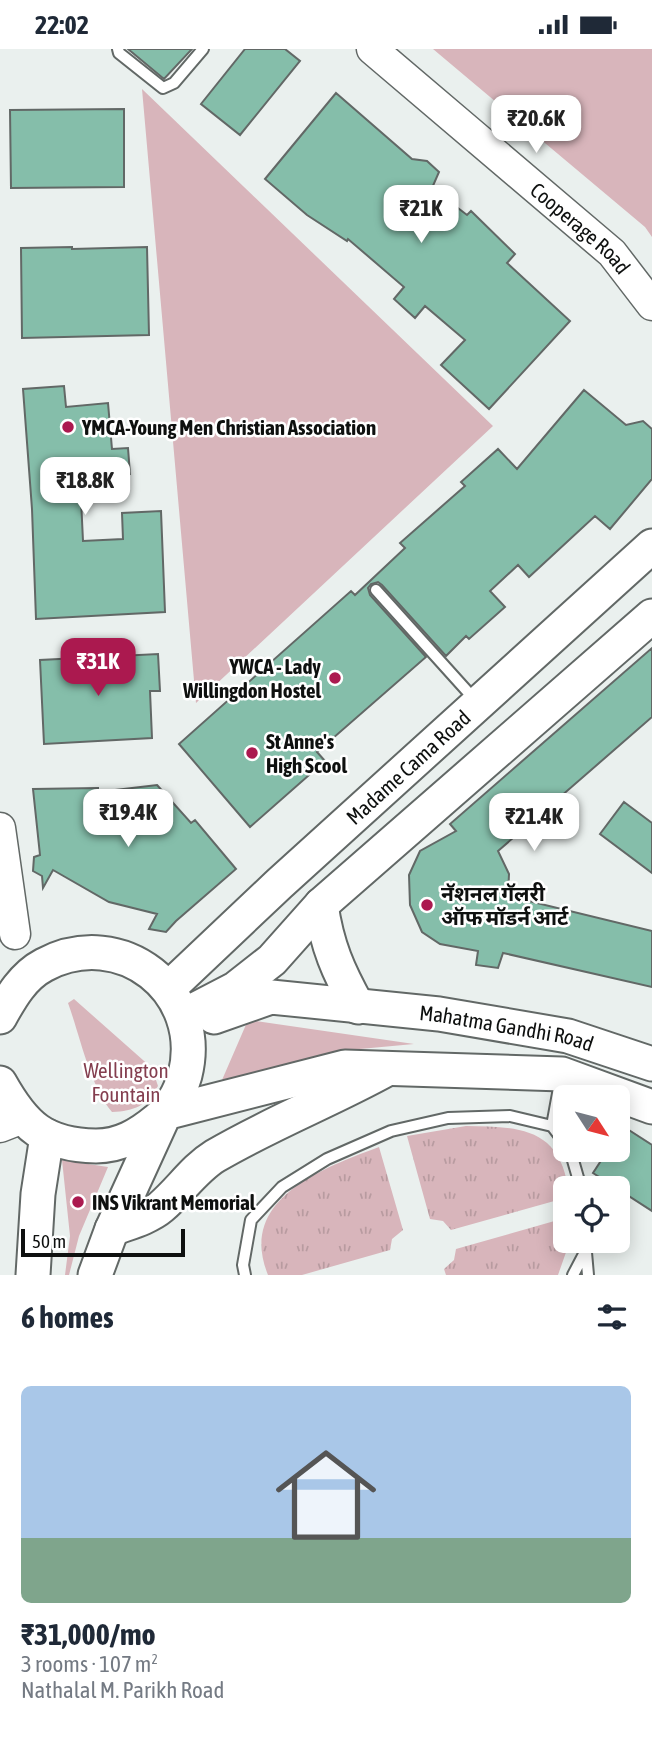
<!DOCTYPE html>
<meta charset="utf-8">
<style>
body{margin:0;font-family:"Asap Condensed","Noto Sans Devanagari",sans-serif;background:#f6f6f7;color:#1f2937;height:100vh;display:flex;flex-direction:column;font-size:26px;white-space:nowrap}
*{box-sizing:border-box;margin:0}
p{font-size:23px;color:#747a83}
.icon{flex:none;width:38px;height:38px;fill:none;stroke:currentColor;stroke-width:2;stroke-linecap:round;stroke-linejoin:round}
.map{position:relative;height:1226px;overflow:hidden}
.panel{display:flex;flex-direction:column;background:#fff;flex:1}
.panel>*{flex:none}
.needle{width:46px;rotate:126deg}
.fabs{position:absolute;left:553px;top:1036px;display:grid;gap:14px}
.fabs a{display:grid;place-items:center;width:77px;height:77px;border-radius:10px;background:#fff;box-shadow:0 4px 18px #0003;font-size:35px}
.scale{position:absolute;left:21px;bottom:18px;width:164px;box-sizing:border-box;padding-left:7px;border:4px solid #0e100f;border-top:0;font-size:19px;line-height:24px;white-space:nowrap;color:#0e100f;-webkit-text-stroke:5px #fff;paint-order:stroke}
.price{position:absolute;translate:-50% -60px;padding:0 16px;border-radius:14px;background:#fff;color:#222;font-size:23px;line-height:46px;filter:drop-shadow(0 2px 4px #0008)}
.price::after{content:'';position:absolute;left:50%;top:42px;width:21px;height:16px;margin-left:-10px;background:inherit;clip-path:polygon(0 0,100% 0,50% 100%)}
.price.on{background:#ab194f;color:#fff}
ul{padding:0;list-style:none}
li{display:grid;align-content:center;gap:14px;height:371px;padding:0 21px}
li+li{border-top:2px solid #e0e1e3}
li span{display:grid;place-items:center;height:217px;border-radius:10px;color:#555}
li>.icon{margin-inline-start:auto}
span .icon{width:126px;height:126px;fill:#fffc;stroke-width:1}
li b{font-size:30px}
h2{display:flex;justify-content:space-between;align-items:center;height:84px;padding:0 21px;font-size:30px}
.status{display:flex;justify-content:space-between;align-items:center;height:49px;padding:0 35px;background:#fff;direction:ltr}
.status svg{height:19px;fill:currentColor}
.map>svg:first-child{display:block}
</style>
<div class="status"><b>22:02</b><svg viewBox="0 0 49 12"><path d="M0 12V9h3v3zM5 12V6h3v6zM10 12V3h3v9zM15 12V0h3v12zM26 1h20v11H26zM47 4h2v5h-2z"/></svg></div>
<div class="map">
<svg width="652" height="1226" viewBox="0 0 652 1226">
<defs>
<pattern id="grass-tufts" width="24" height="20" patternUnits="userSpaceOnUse" patternTransform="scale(1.75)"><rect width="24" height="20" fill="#d8b5bb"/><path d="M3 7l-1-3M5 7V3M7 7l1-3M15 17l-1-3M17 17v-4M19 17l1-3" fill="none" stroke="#b89ba0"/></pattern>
</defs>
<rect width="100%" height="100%" fill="#eaf0ee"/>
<!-- grass -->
<path fill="url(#grass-tufts)" d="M466,1077C516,1078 559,1077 568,1139H565V1149L451,1181L443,1172L430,1170L407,1087Z
M379,1098L403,1181L392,1190L390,1201L302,1226H268C237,1150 323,1119 379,1098Z
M565,1169V1192H570L558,1226H446L444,1220L454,1211L456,1200Z"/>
<!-- green -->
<path fill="#d8b5bb" d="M433,0H652V188L645,178Z
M142,40L493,377L196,654Z
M74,950L152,1019L158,1037C146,1057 135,1062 112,1063C90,1037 80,987 68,954Z
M248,971L414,995L360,1000L222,1031Z
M62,1111L108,1118L79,1187L69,1226H65L70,1187Z"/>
<!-- building -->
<path fill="#85beaa" stroke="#626866" stroke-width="2" d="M128,0H192L164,30Z
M245,0H285L300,12L240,86L201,55Z
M336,44L412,110L427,112L439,123L432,139L467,166L471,162L515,205L507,214L570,272L489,360L441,316L465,291L425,257L415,269L394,250L404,238L348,190L347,192L307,166L265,130Z
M124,60V138L11,139L10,61Z
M72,198V200L147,198L149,286L22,289L21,199Z
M64,337L66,358L108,354L112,400L128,399L130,425L80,429L83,492L123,490L122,464L161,462L165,563L36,570L32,460L23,340Z
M584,341L626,376L643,372L652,380V430L610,480L595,467L529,528L518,516L490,542L505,558L469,590L466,587L446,607L382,536L378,533L371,535L368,539L370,546L426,608L317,703L325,712L250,778L179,695L351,542L355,546L405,499L400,494L465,437L461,433L498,400L517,420Z
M652,599V668L498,802L509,825L508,847L652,882V938L503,904L498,919L476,916L478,902L440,895L422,883L410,856L409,826L420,802L456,782L450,775Z
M158,605L160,642H150L152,689L44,695L40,611Z
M157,736L191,774L195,771L236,820L176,872L166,883L149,880L157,865L109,853L53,821L43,839L42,827L33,822L34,808L40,806L33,740L98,739V743Z
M624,753L652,774V824L600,785Z
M618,1074L652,1096V1162L593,1124L608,1101H618Z"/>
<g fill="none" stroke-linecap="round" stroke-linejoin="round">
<!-- lane casing -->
<g stroke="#626866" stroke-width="14">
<path id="lane" d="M118,0L119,4L163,39L174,34L203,0
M376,541L476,652
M561,1028L552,1077L565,1094
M570,1101L581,1139
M585,1192L588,1226
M245,1226L243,1216L251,1171L282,1138L327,1110L391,1082L448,1069L510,1067L552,1077
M573,1226L584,1205"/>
</g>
<!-- secondary casing -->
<g stroke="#626866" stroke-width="33">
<g id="secondary">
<path id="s1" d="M372,0L612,204L652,256"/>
<path d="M0,779L15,885"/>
<path d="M0,1078L23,1069"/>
</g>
</g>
<!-- primary casing -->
<g stroke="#626866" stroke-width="37">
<g id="primary">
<path d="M321,856C327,897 338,922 358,958"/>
<path id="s2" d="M168,940L279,835L652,497"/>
<path d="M183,967L235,940L272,911L321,856L652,567"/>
<path d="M0,968C11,948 23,927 44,916C121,875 206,942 185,1026C180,1043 171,1060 157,1071C139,1086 120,1097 96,1097C44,1096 24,1077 0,1034"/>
<path id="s3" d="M214,968L271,948L439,965L568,987L652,1015"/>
<path d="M112,1180C128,1174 148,1169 161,1158C180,1142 194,1120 215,1107C271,1074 331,1051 387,1020"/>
<path d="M33,1226L38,1145L47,1087"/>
<path d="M95,1226L112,1180L165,1064L345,1018L562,1025L652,1058"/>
</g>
</g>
<!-- lane -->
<use href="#lane" stroke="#fff" stroke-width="10"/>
<!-- secondary -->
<use href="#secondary" stroke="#fff" stroke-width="30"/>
<!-- primary -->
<use href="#primary" stroke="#fff" stroke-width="33"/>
</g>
<!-- markers -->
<g fill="#ab194f" stroke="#fff" stroke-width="2.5">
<circle cx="68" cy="378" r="7"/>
<circle cx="335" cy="629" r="7"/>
<circle cx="252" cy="704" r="7"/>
<circle cx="427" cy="856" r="7"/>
<circle cx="78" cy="1153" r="7"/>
</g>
<g text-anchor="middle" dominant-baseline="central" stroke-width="5" stroke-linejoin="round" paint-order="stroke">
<!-- street labels -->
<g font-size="21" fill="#0e100f" stroke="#fff">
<text stroke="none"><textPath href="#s1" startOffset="275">Cooperage Road</textPath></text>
<text stroke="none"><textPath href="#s2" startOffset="327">Madame Cama Road</textPath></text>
<text stroke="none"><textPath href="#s3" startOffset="298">Mahatma Gandhi Road</textPath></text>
</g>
<!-- poi labels -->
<g font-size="21" font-weight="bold" fill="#0e100f" stroke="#fff" text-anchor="start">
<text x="82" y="378">YMCA-Young Men Christian Association</text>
<text x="321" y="617" text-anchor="end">YWCA - Lady<tspan x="321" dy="24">Willingdon Hostel</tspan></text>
<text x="266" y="692">St Anne's<tspan x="266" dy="24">High Scool</tspan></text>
<text x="441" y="844">नॅशनल गॅलरी<tspan x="441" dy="24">ऑफ मॉडर्न आर्ट</tspan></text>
<text x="92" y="1153">INS Vikrant Memorial</text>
</g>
<!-- park labels -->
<g font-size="21" fill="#843e4f" stroke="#fff">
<text x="126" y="1021">Wellington<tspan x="126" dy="24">Fountain</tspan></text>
</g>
</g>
</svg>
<div class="fabs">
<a><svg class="needle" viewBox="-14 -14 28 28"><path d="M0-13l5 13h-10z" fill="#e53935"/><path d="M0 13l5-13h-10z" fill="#747a83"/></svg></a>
<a><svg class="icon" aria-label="locate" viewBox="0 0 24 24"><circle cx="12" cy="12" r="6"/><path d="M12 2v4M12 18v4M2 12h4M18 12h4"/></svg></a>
</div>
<div class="scale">50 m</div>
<b class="price" style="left:536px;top:106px">₹20.6K</b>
<b class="price" style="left:421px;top:196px">₹21K</b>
<b class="price" style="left:85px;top:468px">₹18.8K</b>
<b class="price on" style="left:98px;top:649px">₹31K</b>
<b class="price" style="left:128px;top:800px">₹19.4K</b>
<b class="price" style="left:534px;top:804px">₹21.4K</b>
</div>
<section class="panel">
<h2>6 homes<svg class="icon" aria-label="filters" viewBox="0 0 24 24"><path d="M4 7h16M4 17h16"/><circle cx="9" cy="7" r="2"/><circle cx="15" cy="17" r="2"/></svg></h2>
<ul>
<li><span style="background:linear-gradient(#a9c7e8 70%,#7fa58c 0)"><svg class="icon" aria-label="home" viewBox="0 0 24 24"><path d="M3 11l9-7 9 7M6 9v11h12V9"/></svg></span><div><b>₹31,000/mo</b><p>3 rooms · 107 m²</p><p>Nathalal M. Parikh Road</p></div></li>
</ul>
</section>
